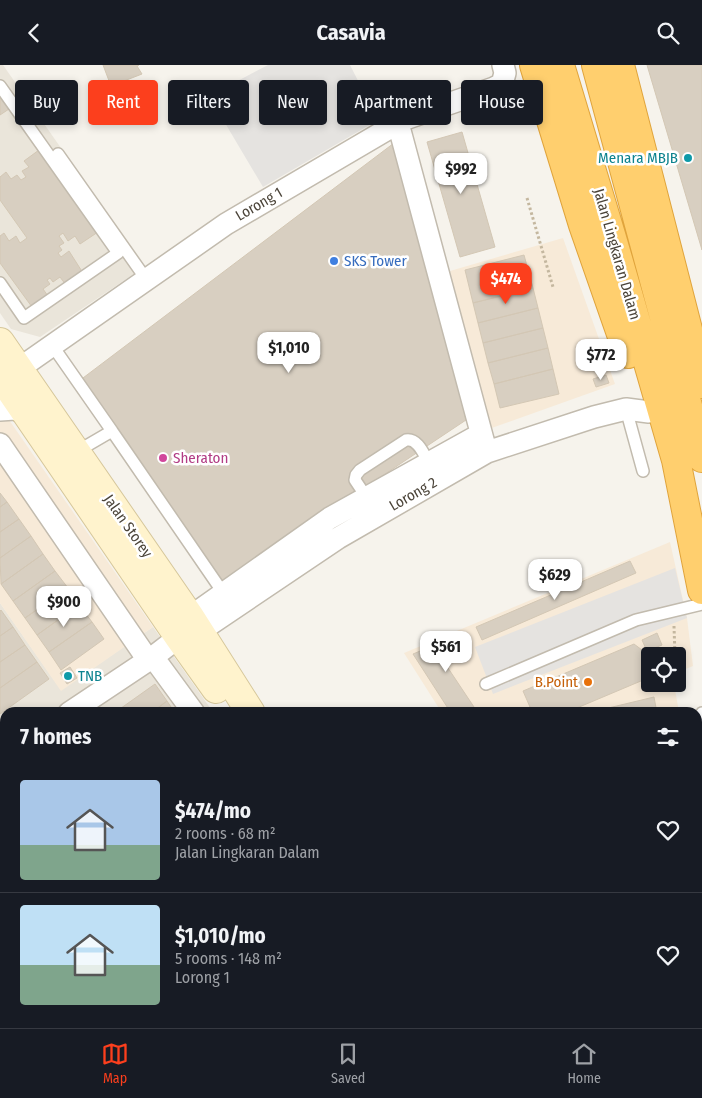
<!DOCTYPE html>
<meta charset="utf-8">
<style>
body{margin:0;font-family:"Fira Sans Condensed",sans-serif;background:#242831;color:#f1f3f6;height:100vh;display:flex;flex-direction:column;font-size:19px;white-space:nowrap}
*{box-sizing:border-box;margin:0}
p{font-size:16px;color:#9ea1a6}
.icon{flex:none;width:28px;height:28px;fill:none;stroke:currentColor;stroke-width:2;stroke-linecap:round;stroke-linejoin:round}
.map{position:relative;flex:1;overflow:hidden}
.drawer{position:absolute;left:0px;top:642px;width:702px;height:321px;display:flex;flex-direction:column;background:#171b24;border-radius:15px 15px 0 0;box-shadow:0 2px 8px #0003}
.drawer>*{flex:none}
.banner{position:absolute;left:15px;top:15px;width:672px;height:45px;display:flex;gap:10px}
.controls{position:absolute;left:641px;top:582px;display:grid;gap:10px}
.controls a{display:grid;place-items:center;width:45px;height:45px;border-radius:5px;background:#171b24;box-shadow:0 2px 8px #0003;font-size:25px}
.price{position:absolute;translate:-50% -42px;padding:0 11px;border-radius:10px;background:#fff;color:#222;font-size:16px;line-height:32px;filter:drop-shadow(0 1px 2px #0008)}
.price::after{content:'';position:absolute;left:50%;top:30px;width:15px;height:11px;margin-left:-8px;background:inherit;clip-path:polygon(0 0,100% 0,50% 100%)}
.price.active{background:#fc3f1d;color:#fff}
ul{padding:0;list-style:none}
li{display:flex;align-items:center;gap:15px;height:125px;padding:0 20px}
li+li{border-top:1px solid #363941}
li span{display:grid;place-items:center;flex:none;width:140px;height:100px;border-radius:5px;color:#555}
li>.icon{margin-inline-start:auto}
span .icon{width:60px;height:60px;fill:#fffc;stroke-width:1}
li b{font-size:21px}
h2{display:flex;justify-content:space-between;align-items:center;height:60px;padding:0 20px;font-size:21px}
.chip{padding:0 18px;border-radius:5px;background:#171b24;box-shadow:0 2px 8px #0003;font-size:18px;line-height:45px}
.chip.active{background:#fc3f1d;color:#fff}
header{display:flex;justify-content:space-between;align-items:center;height:65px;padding:0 20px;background:#171b24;font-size:22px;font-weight:700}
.dock{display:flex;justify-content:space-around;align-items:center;height:70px;border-top:1px solid #363941;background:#171b24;font-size:14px;color:#9ea1a6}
.dock a{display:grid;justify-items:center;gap:2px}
.dock .active{color:#fc3f1d}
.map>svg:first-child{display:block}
</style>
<header><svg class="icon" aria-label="back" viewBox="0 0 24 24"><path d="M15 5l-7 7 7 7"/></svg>Casavia<svg class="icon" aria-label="search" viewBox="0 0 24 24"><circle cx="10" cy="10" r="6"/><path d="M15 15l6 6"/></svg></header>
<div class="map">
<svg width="702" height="963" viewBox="0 0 702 963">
<rect width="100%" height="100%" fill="#f6f3ec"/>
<!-- residential -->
<path fill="#eae5da" d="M0,0H3L144,202L40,272L11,264L0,248Z
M0,538L61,625L153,562L213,647L5,648V897L0,899Z"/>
<!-- commercial -->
<path fill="#f7ead8" d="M563,173L615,319L486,365L450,206Z
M0,342L153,562L61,626L0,538Z
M670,477L687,553L693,601L678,607V591H650V619H674L679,647L442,648L404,588Z
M536,959H661L664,963H530Z"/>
<!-- parking -->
<path fill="#e5e3e0" d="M268,0H350L378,55L263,122L209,31Z
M675,503L687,553L493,629L475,582Z
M5,918V959H62L65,963H0V920Z"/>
<!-- building -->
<path fill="#d8cfc1" stroke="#d3c7b4" d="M103,0H139L137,1L142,9L111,21Z
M647,0H702V185Z
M0,31L9,44L0,50Z
M462,67L495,182L460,192L427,77Z
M402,72L466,355L217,521L75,319Z
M39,85L98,167L80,179L75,171L68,176L63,168L59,171L64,178L59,181L62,185L58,188L61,192L69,186L83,208L66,220L60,212L53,217L50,213L47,215L50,219L43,224L48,231L32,242L0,198V171L4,168L9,176L16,171L20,178L27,173L0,135V112L6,107L11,114L17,110L21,115L26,112L22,106L29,102L24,96Z
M524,190L533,223L473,238L465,205Z
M533,223L538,243L478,258L473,238Z
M538,243L543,263L483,278L478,258Z
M543,263L548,283L488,298L483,278Z
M548,283L553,304L494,319L488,298Z
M553,304L559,329L500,343L494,319Z
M606,310L609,318L596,322L593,314Z
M0,428L7,437L0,442Z
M7,437L19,454L0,467V442Z
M19,454L31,471L0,493V467Z
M31,471L43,489L1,519L0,493Z
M43,489L55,506L13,536L1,519Z
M630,496L636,508L482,575L476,562Z
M55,506L68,523L25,553L13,536Z
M68,523L79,540L37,570L25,553Z
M79,540L92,557L49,587L37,570Z
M1,545L13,562L0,571V546Z
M92,557L104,574L61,605L49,587Z
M13,562L25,580L0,597V571Z
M463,568L469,584L446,600L478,648H451L413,589Z
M657,568L662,580L647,586L642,575Z
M634,579L650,591L648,613L565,648H516L530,642L523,626Z
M25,580L37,597L0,623V597Z
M37,597L49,614L0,649V623Z
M70,602L77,613L67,619L60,608Z
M155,619L167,636L151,648H117V646Z
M654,632L657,648H597L596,646Z
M167,636L175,648H151Z
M5,721V771L0,774V724Z
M5,800V819L0,811V803Z
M5,852V891L0,894V855Z
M83,959H182L177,963H87Z
M496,959H520L515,963H499Z
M591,959H649L652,963H585Z"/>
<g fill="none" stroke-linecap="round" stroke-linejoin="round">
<!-- lane casing -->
<g stroke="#c2bbae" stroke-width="14">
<path id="lane" d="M0,21L118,188L24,253L0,218
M58,89L146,214
M52,280L112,366
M626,344L643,406
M76,387L112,366L224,529
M367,433L355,415L356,410L360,405L406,375C418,373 424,390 429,398
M486,619L636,555L702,539
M698,656L702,648
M698,827L702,834
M0,923L5,920
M0,932L5,939
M21,959L24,963
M65,959L68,963
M653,959L655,963
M213,963L220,959
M560,963L566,959"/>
</g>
<!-- street casing -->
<g stroke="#c2bbae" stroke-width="24">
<path id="street" d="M398,58L485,382
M7,312L226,159L405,54L494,23L502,19L505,8L503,0
M0,345L15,344L26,349
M0,379L148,595
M183,566L190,552L330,453L481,369
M153,592L194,648
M69,648L153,592L179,572L200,566L338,473L487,387L594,352L626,344L649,347
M0,692L5,689"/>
</g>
<!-- secondary casing -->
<g stroke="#d6c79b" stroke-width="30">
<path id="secondary" d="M0,277L190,552L251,648
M0,310L179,572L216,624
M457,959L460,963"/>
</g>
<!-- highway casing -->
<g stroke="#e0a43c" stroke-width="30">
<path id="highway" d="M534,0L583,160L628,289
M560,0L612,173L676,395L702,525
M596,0L702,393
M620,0L702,319"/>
</g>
<!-- path -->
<path stroke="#c4b79f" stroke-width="3" stroke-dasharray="2.5 2.5" stroke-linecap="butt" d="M527,133L553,222
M674,561L675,591"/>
<!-- lane -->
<use href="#lane" stroke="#fff" stroke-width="11"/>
<!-- street -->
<use href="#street" stroke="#fff" stroke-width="21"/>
<!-- secondary -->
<use href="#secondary" stroke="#fff3cd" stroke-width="28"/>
<!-- highway -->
<use href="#highway" stroke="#ffcf6e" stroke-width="28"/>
</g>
<!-- markers -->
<g fill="#0f9aa8" stroke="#fff" stroke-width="2">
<circle cx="688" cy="93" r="5"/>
<circle cx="68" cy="611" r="5"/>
</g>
<circle fill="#3f7fe0" stroke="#fff" stroke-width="2" cx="334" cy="196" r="5"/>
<circle fill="#d1479c" stroke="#fff" stroke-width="2" cx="163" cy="393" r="5"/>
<circle fill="#e8710a" stroke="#fff" stroke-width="2" cx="588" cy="617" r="5"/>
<g text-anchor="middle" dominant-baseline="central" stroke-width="5" stroke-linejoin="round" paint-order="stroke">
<!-- culture labels -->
<g font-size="15" fill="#0d838f" stroke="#fff" text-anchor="end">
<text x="678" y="93">Menara MBJB</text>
<text x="78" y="611" text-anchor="start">TNB</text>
</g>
<!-- street labels -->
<g font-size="15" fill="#4b4439" stroke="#fff">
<text transform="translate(259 139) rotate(-30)">Lorong 1</text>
<text transform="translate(617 189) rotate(74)">Jalan Lingkaran Dalam</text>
<text transform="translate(413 429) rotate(-30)">Lorong 2</text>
<text transform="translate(128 461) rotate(55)">Jalan Storey</text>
</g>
<!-- shop labels -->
<g font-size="15" fill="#366cbe" stroke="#fff" text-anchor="start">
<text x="344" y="196">SKS Tower</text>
</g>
<!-- hotel labels -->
<g font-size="15" fill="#b23c85" stroke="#fff" text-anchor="start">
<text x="173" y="393">Sheraton</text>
</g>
<!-- food labels -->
<g font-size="15" fill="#c56008" stroke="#fff" text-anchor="end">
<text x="578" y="617">B.Point</text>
</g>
</g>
</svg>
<div class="controls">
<a><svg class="icon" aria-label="locate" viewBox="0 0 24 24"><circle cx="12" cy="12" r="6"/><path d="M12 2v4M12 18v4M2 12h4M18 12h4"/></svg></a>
</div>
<b class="price" style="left:461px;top:130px">$992</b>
<b class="price active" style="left:506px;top:240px">$474</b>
<b class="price" style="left:289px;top:309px">$1,010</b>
<b class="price" style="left:601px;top:316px">$772</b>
<b class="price" style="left:555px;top:536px">$629</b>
<b class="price" style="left:64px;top:563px">$900</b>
<b class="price" style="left:446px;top:608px">$561</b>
<div class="banner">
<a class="chip">Buy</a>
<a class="chip active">Rent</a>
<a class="chip">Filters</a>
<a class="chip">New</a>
<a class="chip">Apartment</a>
<a class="chip">House</a>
</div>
<section class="drawer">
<h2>7 homes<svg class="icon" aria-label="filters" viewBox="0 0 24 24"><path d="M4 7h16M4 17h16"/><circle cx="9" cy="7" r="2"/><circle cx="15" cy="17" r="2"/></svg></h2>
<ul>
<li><span style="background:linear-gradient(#a9c7e8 65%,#7fa58c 0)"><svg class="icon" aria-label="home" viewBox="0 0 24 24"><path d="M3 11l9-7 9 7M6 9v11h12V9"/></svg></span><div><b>$474/mo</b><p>2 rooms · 68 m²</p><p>Jalan Lingkaran Dalam</p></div><svg class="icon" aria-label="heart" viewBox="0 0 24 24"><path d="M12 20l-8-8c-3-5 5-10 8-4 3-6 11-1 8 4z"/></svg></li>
<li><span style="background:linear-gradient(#bfe0f5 60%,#7fa58c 0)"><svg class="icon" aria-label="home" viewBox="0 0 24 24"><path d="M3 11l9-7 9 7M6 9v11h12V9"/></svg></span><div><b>$1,010/mo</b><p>5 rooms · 148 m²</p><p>Lorong 1</p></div><svg class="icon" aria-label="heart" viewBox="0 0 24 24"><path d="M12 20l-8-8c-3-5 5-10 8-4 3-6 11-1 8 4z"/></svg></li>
</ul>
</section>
</div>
<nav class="dock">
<a class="active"><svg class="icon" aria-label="map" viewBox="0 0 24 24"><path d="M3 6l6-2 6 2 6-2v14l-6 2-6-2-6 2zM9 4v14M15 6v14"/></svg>Map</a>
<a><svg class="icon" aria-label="saved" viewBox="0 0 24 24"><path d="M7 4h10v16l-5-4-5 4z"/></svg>Saved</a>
<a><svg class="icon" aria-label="home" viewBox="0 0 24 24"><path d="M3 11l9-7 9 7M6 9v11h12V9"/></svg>Home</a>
</nav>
